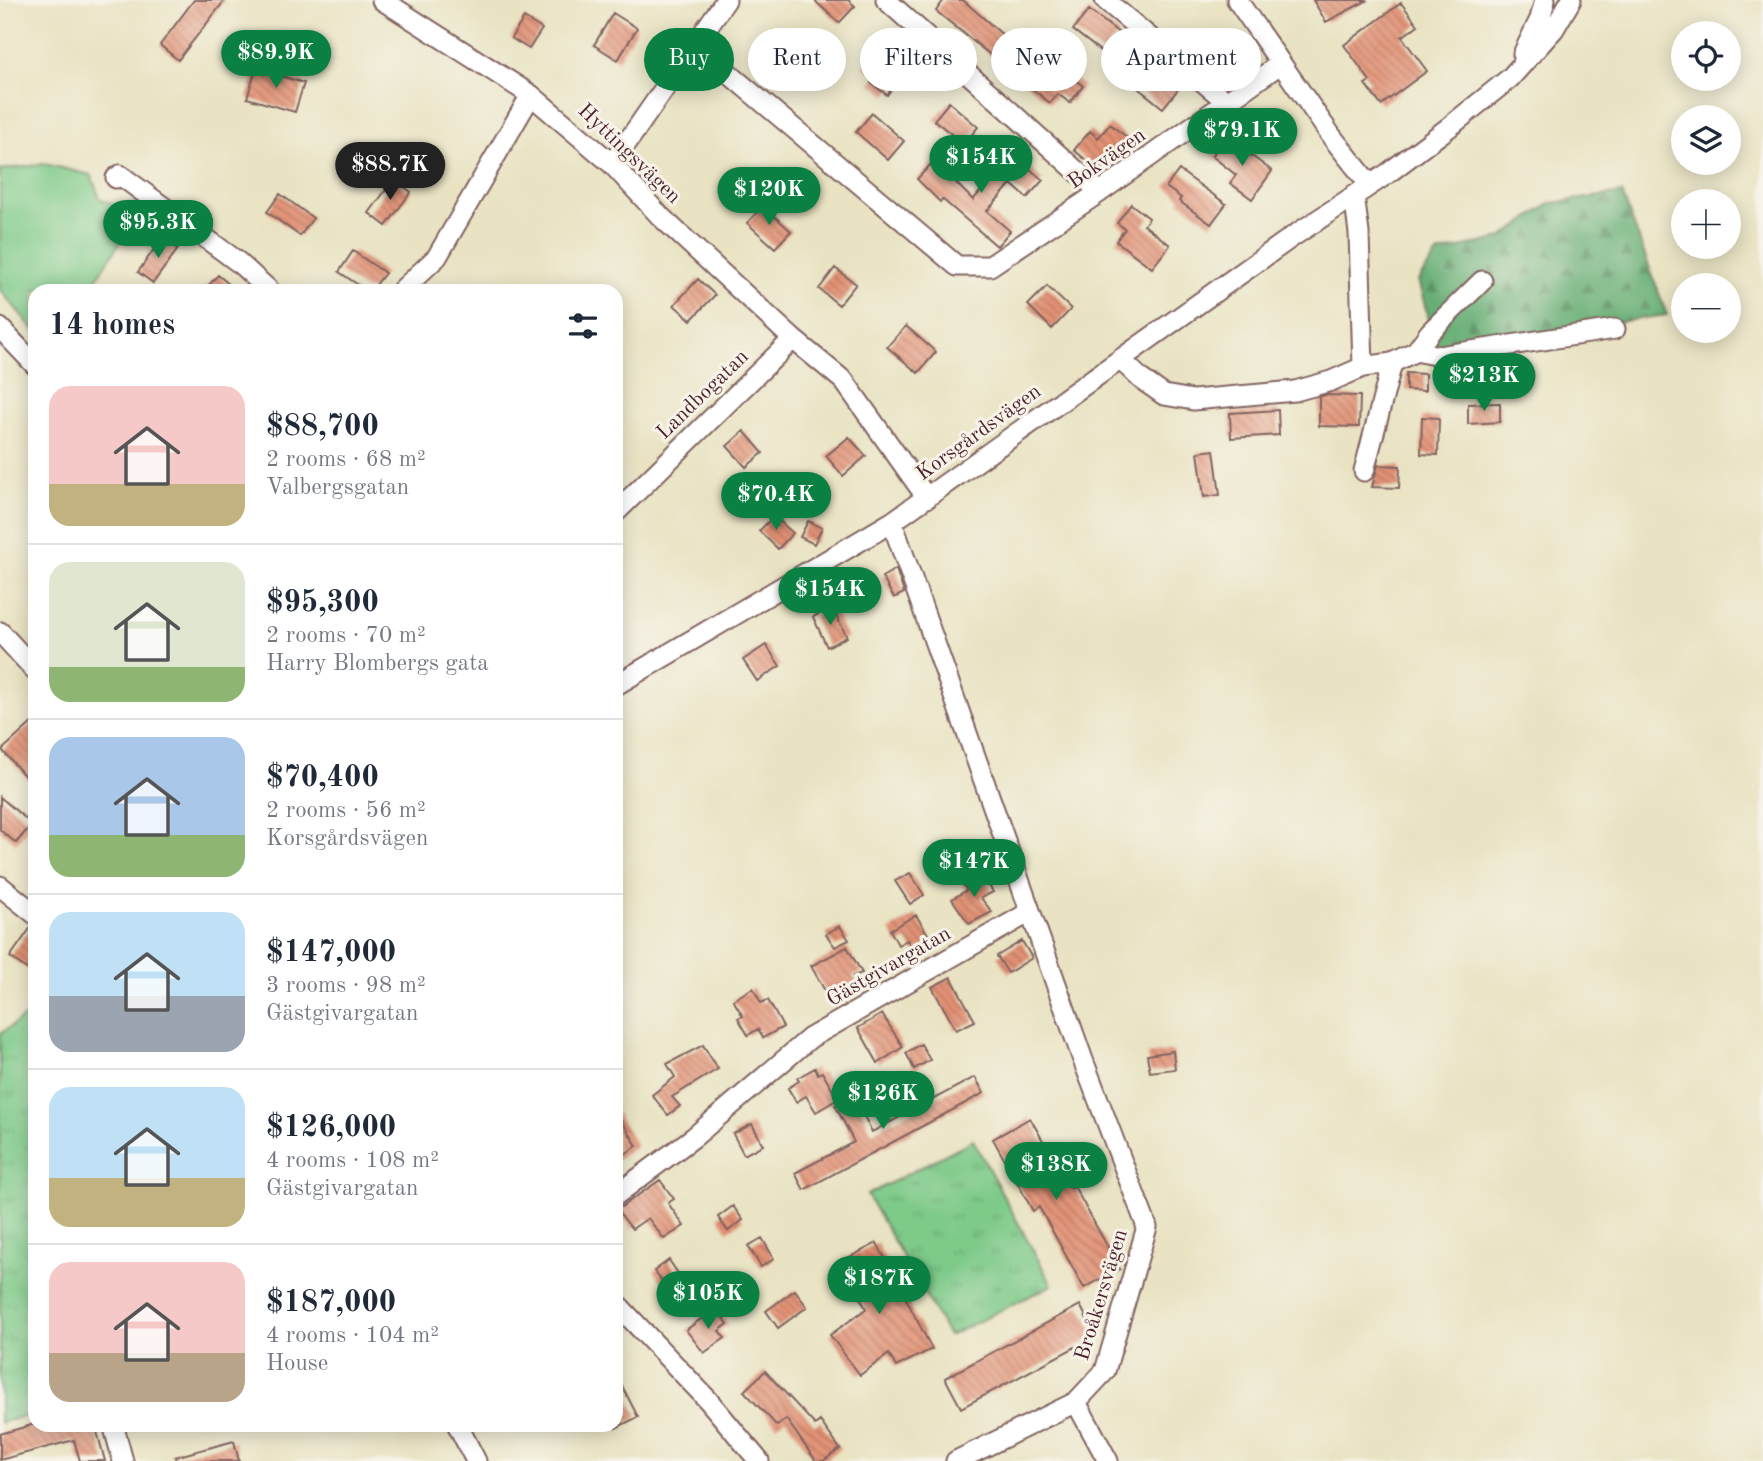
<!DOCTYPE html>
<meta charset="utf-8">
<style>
body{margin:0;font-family:"Old Standard TT",serif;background:#f6f6f7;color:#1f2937;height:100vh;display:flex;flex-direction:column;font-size:26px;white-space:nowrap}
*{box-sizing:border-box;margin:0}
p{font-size:23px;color:#747a83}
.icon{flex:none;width:38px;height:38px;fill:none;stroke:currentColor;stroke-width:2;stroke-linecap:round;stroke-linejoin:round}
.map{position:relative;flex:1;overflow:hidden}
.panel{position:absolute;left:28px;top:284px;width:595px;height:1148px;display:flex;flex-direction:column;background:#fff;border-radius:21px;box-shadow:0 4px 18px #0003}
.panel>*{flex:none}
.guide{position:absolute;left:644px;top:28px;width:665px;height:63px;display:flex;gap:14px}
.buttons{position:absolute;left:1671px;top:21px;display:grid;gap:14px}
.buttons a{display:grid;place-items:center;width:70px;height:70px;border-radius:50%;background:#fff;box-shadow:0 4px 18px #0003;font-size:35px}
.price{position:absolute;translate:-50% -60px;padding:0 16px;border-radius:24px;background:#0b8043;color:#fff;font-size:23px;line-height:46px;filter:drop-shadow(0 2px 4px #0008)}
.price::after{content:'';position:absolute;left:50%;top:42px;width:21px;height:16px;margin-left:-10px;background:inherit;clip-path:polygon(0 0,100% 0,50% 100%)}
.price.active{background:#222;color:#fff}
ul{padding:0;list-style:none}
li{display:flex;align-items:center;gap:21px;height:175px;padding:0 21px}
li+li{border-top:2px solid #e0e1e3}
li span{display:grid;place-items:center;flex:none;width:196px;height:140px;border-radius:21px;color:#555}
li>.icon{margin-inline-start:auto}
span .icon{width:84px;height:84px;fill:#fffc;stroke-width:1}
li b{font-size:30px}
h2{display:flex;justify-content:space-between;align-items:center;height:84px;padding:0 21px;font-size:30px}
.tag{padding:0 24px;border-radius:32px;background:#fff;box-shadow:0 4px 18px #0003;font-size:24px;line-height:63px}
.tag.active{background:#0b8043;color:#fff}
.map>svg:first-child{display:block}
</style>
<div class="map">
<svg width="1763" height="1461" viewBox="0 0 1763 1461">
<defs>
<pattern id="forest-firs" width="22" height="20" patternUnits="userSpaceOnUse" patternTransform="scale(1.75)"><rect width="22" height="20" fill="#66ae75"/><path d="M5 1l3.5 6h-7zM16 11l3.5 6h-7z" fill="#568d60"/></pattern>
<pattern id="park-tufts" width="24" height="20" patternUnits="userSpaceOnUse" patternTransform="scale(1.75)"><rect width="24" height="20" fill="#7eca89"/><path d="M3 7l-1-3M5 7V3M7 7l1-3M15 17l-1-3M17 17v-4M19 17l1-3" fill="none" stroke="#6ead76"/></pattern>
<pattern id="building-back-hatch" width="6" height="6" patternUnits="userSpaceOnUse" patternTransform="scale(1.75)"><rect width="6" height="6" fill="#e29174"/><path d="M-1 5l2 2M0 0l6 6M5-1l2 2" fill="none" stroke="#b9765f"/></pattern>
</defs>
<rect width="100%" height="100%" fill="#f7f3e8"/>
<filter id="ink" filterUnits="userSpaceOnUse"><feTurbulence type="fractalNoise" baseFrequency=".0143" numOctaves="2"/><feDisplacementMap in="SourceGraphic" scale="14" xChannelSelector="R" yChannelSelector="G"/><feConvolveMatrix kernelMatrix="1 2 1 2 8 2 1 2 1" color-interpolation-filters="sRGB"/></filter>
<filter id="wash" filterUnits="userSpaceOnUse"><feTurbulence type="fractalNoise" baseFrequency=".00686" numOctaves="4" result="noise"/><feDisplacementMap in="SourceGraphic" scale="28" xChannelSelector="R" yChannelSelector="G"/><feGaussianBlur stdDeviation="1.57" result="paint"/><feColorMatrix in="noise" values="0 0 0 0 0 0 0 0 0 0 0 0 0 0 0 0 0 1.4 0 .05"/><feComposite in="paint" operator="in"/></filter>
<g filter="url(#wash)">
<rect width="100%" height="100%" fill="#e9e3c3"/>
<!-- grass -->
<path fill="#7eca89" stroke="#64745a" stroke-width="2" d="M45,164L91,175L100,199L120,207L136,200L144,206L89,290H35V331L0,290V170Z"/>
<!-- forest -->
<path fill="url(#forest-firs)" stroke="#586650" stroke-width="2" d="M1622,193L1667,315L1437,348L1418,281L1437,254L1501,238L1551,203Z"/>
<!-- park -->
<path fill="url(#park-tufts)" stroke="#64745a" stroke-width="2" d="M35,1010V1413L0,1423V1034Z
M973,1140L1052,1285L949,1336L867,1195Z"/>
<g id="blocks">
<!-- building -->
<path fill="url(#building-back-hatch)" d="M194,0H225L178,60L160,45Z
M814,0H848L855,6L839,23Z
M944,0H963L1045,72L1054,62L1083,86L1070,103L1058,94L1050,103L936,11Z
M1313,0H1368L1326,22Z
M1401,3L1418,25L1402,37L1427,71L1381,105L1365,84L1370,81L1344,45Z
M1089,10L1119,33L1103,53L1073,30Z
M613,13L637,28L618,60L594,45Z
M524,18L542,29L529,49L511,38Z
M774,31L804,56L790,73L760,49Z
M879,45L908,67L887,95L871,83L876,76L863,66Z
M1148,64L1179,88L1163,108L1133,84Z
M256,69L304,83L295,112L247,98Z
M949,102L978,127L964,144L934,120Z
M872,113L904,141L888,160L856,132Z
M1110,124L1130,140L1102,173L1074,150L1090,131L1098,138Z
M1226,137L1272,171L1252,199L1230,183L1236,175L1212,156Z
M1013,155L1043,180L1027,198L1011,184L987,211L1010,231L997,246L942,199L940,202L917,179L934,161L973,200Z
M1179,170L1226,204L1211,224L1179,201L1181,198L1166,187Z
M394,179L411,192L386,226L369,213Z
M280,194L313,218L300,236L267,212Z
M1131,204L1149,218L1144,225L1170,245L1152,268L1116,241L1125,229L1117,223Z
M763,206L791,231L775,248L747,223Z
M162,238L178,249L153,283L138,272Z
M353,251L385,273L372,290H366L339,272Z
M835,268L856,284L839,305L819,289Z
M218,275L236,290H204Z
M698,279L715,295L691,320L674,305Z
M1047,286L1071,309L1052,329L1028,305Z
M906,326L936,352L918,373L887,347Z
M1406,373L1425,374V391L1406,390Z
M1325,395L1360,396L1359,427L1319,426V397Z
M1500,403V422L1468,424V404Z
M1278,410L1279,435L1231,438L1230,413Z
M1422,417L1439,418L1438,455L1421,454Z
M744,431L763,453L746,467L727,446Z
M849,437L866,456L843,476L826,456Z
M1214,450L1220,495L1204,497L1198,452Z
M1378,465L1400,466L1399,488L1372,487Z
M774,516L793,533L778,549L759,531Z
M808,521L822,528L814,544L800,537Z
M896,569L904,593L894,598L882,577Z
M832,607L847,637L827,647L813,617Z
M766,645L780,666L757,681L743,660Z
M35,720V788L2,750Z
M0,797L32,824L16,843L0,830Z
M910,873L924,895L910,904L895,881Z
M981,873L993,892L981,898L992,912L969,924L952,899L967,890L962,883Z
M916,915L932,941L914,952L907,940L898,945L890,930Z
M32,926H35V975L10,957Z
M840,926L849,940L835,947L826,934Z
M1022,941L1032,958L1008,973L997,956Z
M847,947L862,973L853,976L857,983L829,998L811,966Z
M951,977L975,1021L956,1030L932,987Z
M753,988L761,1003L768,1000L783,1027L763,1038L758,1029L748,1035L738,1018L743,1016L733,1000Z
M882,1014L903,1047L878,1063L858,1028Z
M921,1044L930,1060L914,1069L906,1053Z
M703,1045L718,1069L672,1097L680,1106L668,1115L652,1095L675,1077L667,1064Z
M1173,1051L1175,1069L1150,1072L1147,1055Z
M815,1068L818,1074L822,1072L838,1099L816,1112L806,1096L796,1102L788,1088L799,1081L797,1078Z
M975,1077L984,1093L804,1190L795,1173L854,1142L835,1105L854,1096L872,1132Z
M616,1112L637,1146L616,1160Z
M1030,1118L1070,1188L1074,1186L1120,1269L1084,1288L1039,1207L1033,1211L993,1139Z
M752,1124L763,1145L744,1155L733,1134Z
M660,1180L674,1199L668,1203L684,1226L664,1239L648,1218L632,1229L617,1210Z
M733,1206L743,1220L728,1231L718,1217Z
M762,1238L774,1259L761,1267L748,1246Z
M877,1243L932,1349L896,1367L889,1354L860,1375L830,1335L866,1309L842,1261Z
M669,1260L689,1290L676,1300L654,1271Z
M795,1290L807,1307L778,1328L766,1311Z
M1080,1305L1096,1336L961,1408L945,1378Z
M716,1308L728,1324L719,1331L725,1338L704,1353L686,1330Z
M765,1371L815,1425L820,1421L840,1449L823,1461H816L786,1419L777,1426L744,1391Z
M616,1374L638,1417L616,1428Z
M35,1424H95L105,1461H80L74,1440L0,1460V1434Z
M234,1441L239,1461H176L175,1457Z"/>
</g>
</g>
<g filter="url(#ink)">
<use href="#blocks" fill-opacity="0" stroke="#826460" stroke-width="2"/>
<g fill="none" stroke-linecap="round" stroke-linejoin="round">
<!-- minor casing -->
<g stroke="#826460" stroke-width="23">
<path id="minor" d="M382,0L531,95L612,164L660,216L793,339L844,381L927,498
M886,0L1100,192
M1105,0L1227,102
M1237,0L1332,137L1370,185
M695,45L957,266H990L1100,192L1280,64
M1523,54L1540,19L1545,0
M612,164L726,0
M116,178L120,175L238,262L269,290
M1354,195L1359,233L1363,367
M402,290L437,257L531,95
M0,328L35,365
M1416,351L1439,356L1615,329
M1121,360L1141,379L1164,395L1193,400L1295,391L1331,381L1363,367L1392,363L1416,351L1430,332L1482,281
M1364,471L1392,363
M616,512L793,339
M892,522L1083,1060L1147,1227L1105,1371L1076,1402L956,1461
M0,632L35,670
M616,685L892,522L1292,237L1387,174L1448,128L1510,78L1554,29L1571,0
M0,886L35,914
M616,1195L694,1137L810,1038L1030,912
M616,1303L708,1400L759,1461
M1076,1402L1108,1461
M113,1424L123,1461
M457,1424L476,1461"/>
</g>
<!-- minor -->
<use href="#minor" stroke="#fff" stroke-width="19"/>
</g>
</g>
<g text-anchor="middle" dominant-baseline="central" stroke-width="6" stroke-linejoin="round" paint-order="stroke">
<!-- street labels -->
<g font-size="21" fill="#4a1f2b" stroke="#f7f3e8">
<text transform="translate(629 154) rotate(44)">Hyttingsvägen</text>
<text transform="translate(1107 159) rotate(-35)">Bokvägen</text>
<text transform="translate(703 395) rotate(-44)">Landbogatan</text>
<text transform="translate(979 433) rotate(-36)">Korsgårdsvägen</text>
<text transform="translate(889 967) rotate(-30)">Gästgivargatan</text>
<text transform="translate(1102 1295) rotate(-73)">Broåkersvägen</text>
</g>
</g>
</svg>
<div class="buttons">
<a><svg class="icon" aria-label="locate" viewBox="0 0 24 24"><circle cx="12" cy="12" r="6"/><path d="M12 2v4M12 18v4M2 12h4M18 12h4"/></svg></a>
<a><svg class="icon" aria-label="layers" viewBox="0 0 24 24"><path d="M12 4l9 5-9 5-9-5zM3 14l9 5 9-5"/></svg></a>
<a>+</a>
<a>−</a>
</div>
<b class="price" style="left:276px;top:90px">$89.9K</b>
<b class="price" style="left:1242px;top:168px">$79.1K</b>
<b class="price" style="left:981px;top:195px">$154K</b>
<b class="price active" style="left:390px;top:202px">$88.7K</b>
<b class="price" style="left:769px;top:227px">$120K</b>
<b class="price" style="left:158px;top:260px">$95.3K</b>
<b class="price" style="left:1484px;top:413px">$213K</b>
<b class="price" style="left:776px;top:532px">$70.4K</b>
<b class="price" style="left:830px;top:627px">$154K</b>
<b class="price" style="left:974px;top:899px">$147K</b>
<b class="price" style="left:883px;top:1131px">$126K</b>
<b class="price" style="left:1056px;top:1202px">$138K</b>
<b class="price" style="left:879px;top:1316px">$187K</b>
<b class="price" style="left:708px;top:1331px">$105K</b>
<div class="guide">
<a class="tag active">Buy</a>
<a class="tag">Rent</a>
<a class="tag">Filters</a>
<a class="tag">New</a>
<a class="tag">Apartment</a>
</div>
<section class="panel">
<h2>14 homes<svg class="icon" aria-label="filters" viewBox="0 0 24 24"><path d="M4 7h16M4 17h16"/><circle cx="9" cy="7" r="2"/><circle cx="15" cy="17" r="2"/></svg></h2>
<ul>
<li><span style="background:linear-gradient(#f6c9c9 70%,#c2b280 0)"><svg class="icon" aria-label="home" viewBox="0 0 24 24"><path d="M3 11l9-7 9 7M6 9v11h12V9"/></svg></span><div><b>$88,700</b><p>2 rooms · 68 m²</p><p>Valbergsgatan</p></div></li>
<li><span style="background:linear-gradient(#dfe7d0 75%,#8fb573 0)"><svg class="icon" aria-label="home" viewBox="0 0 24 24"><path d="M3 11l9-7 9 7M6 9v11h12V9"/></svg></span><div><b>$95,300</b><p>2 rooms · 70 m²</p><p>Harry Blombergs gata</p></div></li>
<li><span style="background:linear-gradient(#a9c7e8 70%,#8fb573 0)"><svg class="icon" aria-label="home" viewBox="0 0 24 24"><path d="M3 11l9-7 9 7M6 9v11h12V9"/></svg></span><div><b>$70,400</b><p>2 rooms · 56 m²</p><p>Korsgårdsvägen</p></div></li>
<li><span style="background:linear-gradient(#bfe0f5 60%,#9aa5b1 0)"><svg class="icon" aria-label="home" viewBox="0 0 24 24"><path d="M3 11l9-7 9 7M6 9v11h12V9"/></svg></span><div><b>$147,000</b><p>3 rooms · 98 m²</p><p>Gästgivargatan</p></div></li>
<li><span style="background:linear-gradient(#bfe0f5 65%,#c2b280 0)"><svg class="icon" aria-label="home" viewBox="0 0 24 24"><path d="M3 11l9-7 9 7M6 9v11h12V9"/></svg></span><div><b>$126,000</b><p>4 rooms · 108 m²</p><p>Gästgivargatan</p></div></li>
<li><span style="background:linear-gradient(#f6c9c9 65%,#b9a48a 0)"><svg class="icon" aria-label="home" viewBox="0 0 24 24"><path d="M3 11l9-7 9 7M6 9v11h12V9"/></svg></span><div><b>$187,000</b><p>4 rooms · 104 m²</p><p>House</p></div></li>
</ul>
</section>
</div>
